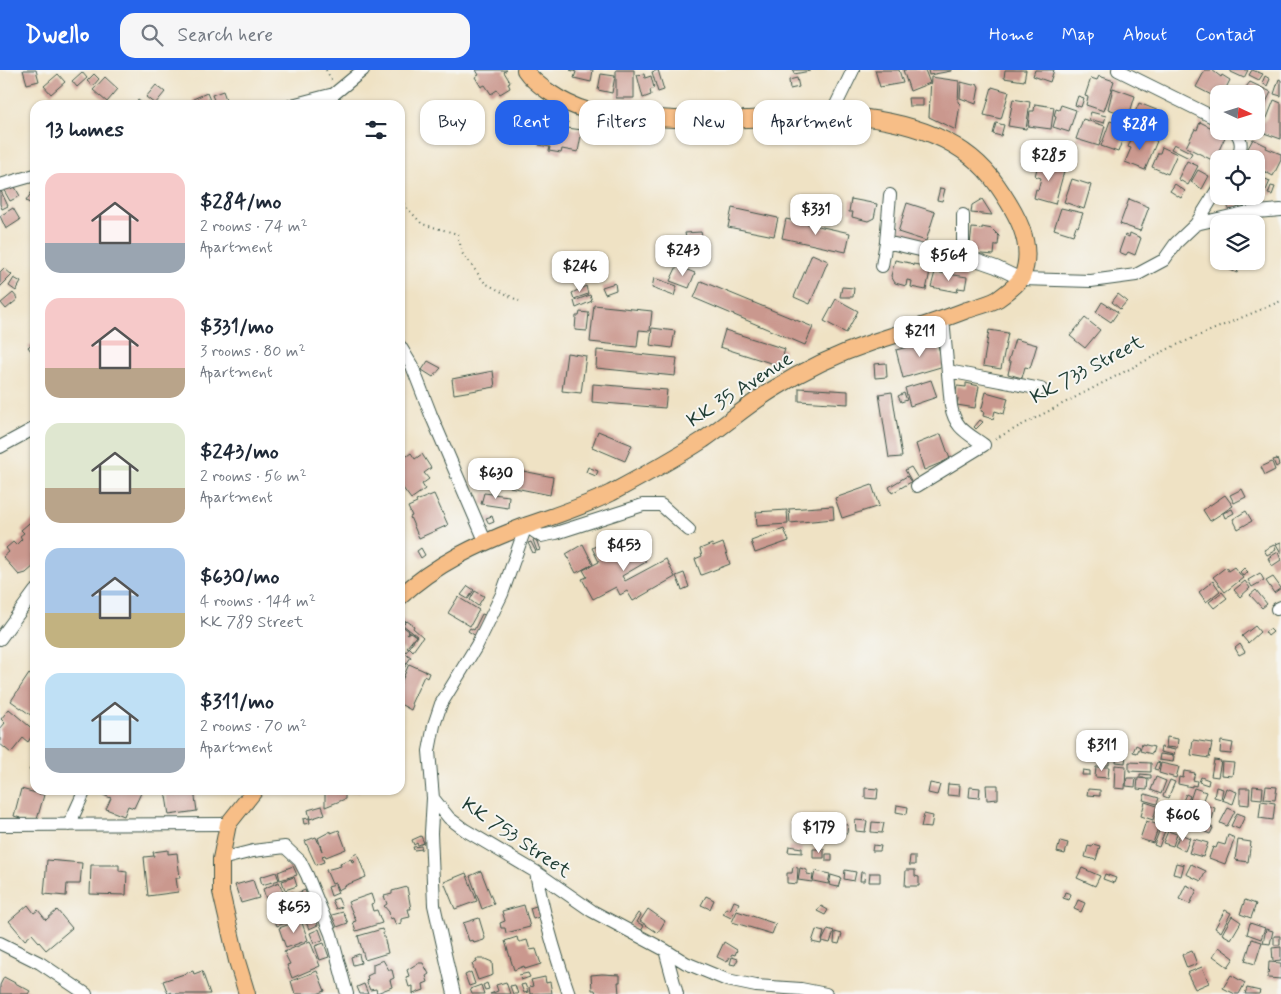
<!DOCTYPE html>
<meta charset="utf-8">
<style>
body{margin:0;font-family:Mynerve,sans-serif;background:#f6f6f7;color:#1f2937;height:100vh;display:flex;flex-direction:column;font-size:19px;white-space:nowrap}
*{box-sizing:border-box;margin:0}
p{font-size:16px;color:#747a83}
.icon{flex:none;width:28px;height:28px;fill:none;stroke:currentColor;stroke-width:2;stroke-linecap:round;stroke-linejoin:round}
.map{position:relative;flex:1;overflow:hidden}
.panel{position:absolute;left:30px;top:30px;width:375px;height:695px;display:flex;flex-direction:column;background:#fff;border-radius:15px;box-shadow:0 1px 4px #0004}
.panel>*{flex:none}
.banner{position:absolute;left:420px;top:30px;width:475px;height:45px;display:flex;gap:10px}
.needle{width:32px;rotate:94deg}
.buttons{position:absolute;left:1210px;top:15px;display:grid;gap:10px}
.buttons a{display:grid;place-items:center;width:55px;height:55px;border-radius:10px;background:#fff;box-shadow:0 1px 4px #0004;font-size:25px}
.price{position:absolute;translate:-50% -42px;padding:0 11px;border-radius:10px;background:#fff;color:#222;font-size:16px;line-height:32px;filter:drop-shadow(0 1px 2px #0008)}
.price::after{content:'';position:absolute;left:50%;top:30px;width:15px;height:11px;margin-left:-8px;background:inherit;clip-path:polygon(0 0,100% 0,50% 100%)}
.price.on{background:#2563eb;color:#fff}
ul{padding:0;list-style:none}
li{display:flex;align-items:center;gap:15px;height:125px;padding:0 15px}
li span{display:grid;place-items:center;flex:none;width:140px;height:100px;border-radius:15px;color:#555}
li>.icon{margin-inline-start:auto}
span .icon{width:60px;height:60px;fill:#fffc;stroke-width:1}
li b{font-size:21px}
h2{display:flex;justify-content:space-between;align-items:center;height:60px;padding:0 15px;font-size:21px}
.pill{padding:0 18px;border-radius:15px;background:#fff;box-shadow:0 1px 4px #0004;font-size:18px;line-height:45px}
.pill.on{background:#2563eb;color:#fff}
header{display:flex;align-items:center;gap:30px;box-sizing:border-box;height:70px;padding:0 25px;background:#2563eb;color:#fff}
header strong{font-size:24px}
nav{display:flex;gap:28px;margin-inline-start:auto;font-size:18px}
.search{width:350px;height:45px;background:#f6f6f7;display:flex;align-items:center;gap:12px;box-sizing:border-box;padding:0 18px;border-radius:15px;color:#747a83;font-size:19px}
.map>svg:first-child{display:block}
</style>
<header>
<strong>Dwello</strong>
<div class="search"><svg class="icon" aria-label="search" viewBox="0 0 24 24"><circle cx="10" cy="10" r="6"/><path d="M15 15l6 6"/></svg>Search here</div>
<nav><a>Home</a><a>Map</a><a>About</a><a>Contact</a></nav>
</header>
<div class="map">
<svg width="1281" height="924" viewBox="0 0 1281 924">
<rect width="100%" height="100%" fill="#f6f6f2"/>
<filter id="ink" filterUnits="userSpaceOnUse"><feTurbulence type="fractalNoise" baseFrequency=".02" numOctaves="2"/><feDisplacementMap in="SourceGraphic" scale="10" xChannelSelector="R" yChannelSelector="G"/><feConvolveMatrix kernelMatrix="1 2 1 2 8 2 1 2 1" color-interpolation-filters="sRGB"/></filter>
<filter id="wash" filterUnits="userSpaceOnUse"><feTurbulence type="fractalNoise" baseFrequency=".0096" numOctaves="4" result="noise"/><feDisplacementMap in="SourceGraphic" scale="20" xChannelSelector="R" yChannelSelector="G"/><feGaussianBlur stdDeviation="1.12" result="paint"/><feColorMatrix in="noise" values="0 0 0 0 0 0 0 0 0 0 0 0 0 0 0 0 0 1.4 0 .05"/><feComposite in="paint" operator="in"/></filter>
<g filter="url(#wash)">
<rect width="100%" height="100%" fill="#efe2c4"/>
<g id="blocks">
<!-- building -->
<path fill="#ca988e" d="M23,0H36L39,11L27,14Z
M476,0H507L504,2L510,12L508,13L510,18L500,24L497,20L491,24L485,15L481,17L475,7L479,5Z
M570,0H593L591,12L574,8L576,2Z
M616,0H634V28H616Z
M658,0L664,20L658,22L652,2Z
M793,0H809L810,1L794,4Z
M875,0H899L903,13L880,17Z
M903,0H925L930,13L910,21Z
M928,0H951V1L929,5Z
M1005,0H1026L1024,11L1004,8Z
M1035,0H1054L1050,12L1033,6Z
M1205,0H1212L1221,7L1222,5L1230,10L1223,24H1219V29L1196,17Z
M1231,0H1248L1244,8L1231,2Z
M1252,0L1263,4L1259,10L1249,5Z
M82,2L87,8L77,17L72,11Z
M58,4L65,12L51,24L44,16Z
M94,4L99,9L93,16L87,11Z
M601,4L615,6L612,23L598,20Z
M644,4L645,8L651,6L654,18L650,20L651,25L643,28L637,5Z
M1099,6L1114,11L1104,41L1086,35L1088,27L1085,26L1091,8L1097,10Z
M1265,6L1270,9L1267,16L1262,13Z
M105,7L118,19L107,32L93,20Z
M931,7L959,11L958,32L960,34L956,60L929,47Z
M797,8L799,17L790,19L789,10Z
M1279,9L1281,10V26L1274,24Z
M961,12L973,15L977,13L979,17L976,34L960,28Z
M1250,12L1271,22L1259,47L1256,46V24H1242V22Z
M156,15L165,22L155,34L146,27Z
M992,17L1009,22L1001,49L984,45Z
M1113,18L1135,26L1129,46L1108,39Z
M223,21L227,32L216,35L212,25Z
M207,23L212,35H195L193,29Z
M1078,26L1084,28L1081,37L1075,35Z
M908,28H923V36H909Z
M1013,29L1030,32L1026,59L1008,56Z
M138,30L145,35H134Z
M1274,30L1281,33V69L1261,62L1257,58L1267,48Z
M1139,33L1164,43L1157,59L1132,49Z
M1035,34L1054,37L1051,59L1028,56L1030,41H1034Z
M1061,35L1076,40L1069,62L1053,57L1056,47L1054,46L1056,39L1059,40Z
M1091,42L1106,46L1104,53L1089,49Z
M1083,49L1105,56L1099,76L1076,69Z
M556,50L568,52L567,58L582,60L578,82L562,79L561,83L549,81L550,77L539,75L540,69L537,68L539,57L542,58L543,52L555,54Z
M1110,51L1127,57L1118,82L1101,76Z
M1200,52L1226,65L1214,91L1186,77L1195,59L1197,60Z
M996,53L1004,55L1001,66L993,64Z
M1134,62L1157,71L1145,100L1125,92L1131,78L1128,77Z
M1253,69L1267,76L1266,78L1281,84V90L1273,106L1256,97V89H1247L1249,84L1246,82Z
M1174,74L1192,83L1189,88L1171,79Z
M1162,77L1177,84L1168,104L1152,97L1158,83H1160Z
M1039,91L1065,98L1055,134L1034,128L1036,119L1038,120L1041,108L1035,106Z
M1187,91L1198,96L1188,115L1178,109Z
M1198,100L1209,106L1202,119L1191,112Z
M1256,105L1270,111L1261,132L1248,126H1256Z
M1072,109L1091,115L1084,139L1064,132Z
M11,110L20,126L10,131L1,115Z
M1175,114L1185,121L1181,128L1170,121Z
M1271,116L1275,117L1272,125L1268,124Z
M35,117V136L26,131Z
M940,118L945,119L942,131L937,130Z
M0,119L8,136L2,139L0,134Z
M851,129L877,134L874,148L868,151L852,147L853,142H849Z
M982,129L992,145L971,143L972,135Z
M1129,129L1149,137L1140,161L1120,154Z
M1229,129L1238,130L1237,140L1228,139Z
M907,133L935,142L926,171L898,162Z
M13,138L20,150L6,159L0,146Z
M732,138L778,148L774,166L728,157Z
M1061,138L1083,143L1078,157L1076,156L1073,165L1054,159Z
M786,149L850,163L846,182L782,168Z
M982,157L992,159L999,166L998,175H995L994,185L969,183L972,158L982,159Z
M701,162L703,170L687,172L685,163Z
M1130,163L1141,168L1135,185L1128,182L1126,185L1119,182L1125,165L1129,167Z
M674,172H682V179L676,180Z
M812,184L828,191L810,234L794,227Z
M895,190L910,193L913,196V194L931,197L926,220L911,217L912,211L907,210L906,216L895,213L891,206Z
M1230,192L1240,195L1237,203L1228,199Z
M677,196L695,203L689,218L670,211Z
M4,198L12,205L0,217V202Z
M935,202L967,207L965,219L958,218L957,222L931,217Z
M14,208L21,212L16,221L9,216Z
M654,208L677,216L674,226L652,218Z
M701,211L813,257L805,275L694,228Z
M615,213L616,220L605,224L602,217Z
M586,216L588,224L574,229L572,223Z
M842,217L854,218L853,227H840Z
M13,223L18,229L6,239L1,233Z
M1118,224L1127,231L1120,239L1112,232Z
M590,225L592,231L576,238L574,231Z
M836,229L858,241L846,263L824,251Z
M1102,232L1118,242L1111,252L1096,242Z
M594,235L652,241L650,261L639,260L637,277L590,272Z
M580,242L589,243L587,261L575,260L576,246H579Z
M1085,248L1100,260L1085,278L1070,266Z
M652,258L675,261L672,278L650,275Z
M725,260L785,279L780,296L720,277Z
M989,260L1008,263L1001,299L983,296Z
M936,269L944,296L903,308L896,280Z
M1015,269L1037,275L1030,298L1025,297L1022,308L1008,304L1011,292H1008Z
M35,271V286L28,277Z
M597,280L677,288L675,306L596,298Z
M567,283L586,286L581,323L562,321Z
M428,291L441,298L433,307L422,300Z
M886,293L887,307L875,308L874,294Z
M493,301L495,317L454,324L452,309Z
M931,310L937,327L910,336L905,318Z
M966,313L979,316L975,338L957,335L958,329H955L957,316L966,317Z
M593,314L667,320L665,338L592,332Z
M799,318L848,321V334L799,331Z
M892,322L902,387L889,388L879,324Z
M986,322L1008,328L1004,344L995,341L993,349L983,346L984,342L981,341Z
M904,323L907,330L901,332L898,326Z
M980,350L983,352L976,359L974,357Z
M598,361L632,375L625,391L592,377Z
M941,364L950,389L924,400L916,374Z
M411,383L415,389L422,384L431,398L424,403L429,409L422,414L425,419L411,429L400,414V391Z
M1277,389L1279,395L1276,397L1273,390Z
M1272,392L1275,400L1265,405L1261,397Z
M588,397L598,401L596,406L586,402Z
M911,397L919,410L913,414L905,400Z
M513,399L553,407L550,425L510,417Z
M907,406L911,412L892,423L889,417Z
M872,415L879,436L842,448L835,428Z
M1242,419L1246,427L1234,433L1230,425Z
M484,423L509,426L508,438L481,434Z
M434,424L448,455L419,468L410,447L412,446L408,437L417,433L416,431Z
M1225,425L1233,436L1210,451L1203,440Z
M833,436L834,449L790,453L789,439Z
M1232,439L1234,443L1225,448L1223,443Z
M787,440L788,454L757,456L756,442Z
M1246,441L1252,451L1238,459L1233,449Z
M492,446L494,452L489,454L486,448Z
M35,448V495L26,503L19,505L3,487L9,482L6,478L13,472L16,475L22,469L20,466L24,463L21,460Z
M784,459L789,471L755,483L751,471Z
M536,469L540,480L537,481L533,470Z
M634,470L646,492L622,506L625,511L666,489L675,507L633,531L627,521L620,525L616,517L593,529L582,509L587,507L583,500L599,492L592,478L604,472L610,484Z
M531,472L536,482L533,483L528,473Z
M1281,472V483L1276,474Z
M723,473L730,494L701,505L695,489L702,486L700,479L712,474L713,477Z
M583,474L593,494L576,503L566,484Z
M1274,475L1276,480L1267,485L1264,480Z
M421,478L425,485L421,488L417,481Z
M1278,482L1281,490L1272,496L1268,488Z
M1226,497L1228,501L1234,497L1243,508L1225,522L1213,507Z
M1244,498L1248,502L1243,506L1240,502Z
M684,503L689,517L682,520L676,506Z
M1260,503L1264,510L1252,517L1248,510Z
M1273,507L1281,518L1274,523L1266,511Z
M1213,511L1220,521L1206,532L1199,522Z
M1245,511L1250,518L1240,527L1234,520Z
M468,516L474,520L468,529L461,525Z
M1256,520L1267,534L1262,538L1250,525Z
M475,521L484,526L478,536L470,530Z
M1222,522L1227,528L1214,538L1209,532Z
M458,527L479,540L470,556L448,543Z
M482,544L487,546L476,566L468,561L470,558L474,560Z
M401,549L406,551L401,555L409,561L407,564L410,562L416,566L407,577L409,578L406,582L402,578L400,580V550Z
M407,551L414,556L413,558L423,567L413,581L409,577L417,566L403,555Z
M1255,556L1260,562L1248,573L1242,566Z
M1270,559L1273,562L1268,566L1265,562Z
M1240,574L1245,582L1239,585L1235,578Z
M405,583L411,587L407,593L401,588Z
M400,589L407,594L404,598L400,595Z
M409,594L429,603L427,608L424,606L411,634L413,635L411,640L400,634V615Z
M29,604L35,608V648L11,631Z
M9,639L35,661L28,672L23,668L11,683L0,674V659L5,653L1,649Z
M1167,667L1178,669L1177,678L1166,677Z
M1193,670L1212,673L1209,688L1191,685Z
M1221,671L1233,673L1231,684L1220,683Z
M1142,674L1154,677L1152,684L1140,681Z
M1136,675L1140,677L1137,683L1133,682Z
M1161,677L1175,680L1174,685L1160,682Z
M1160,684L1174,686L1173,692L1159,690Z
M1117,685H1126L1125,693L1116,692Z
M1100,686H1109V695H1100Z
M1214,690L1221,691L1218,707L1211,706Z
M35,691V704L29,700Z
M1129,692L1151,693V702L1129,701Z
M1157,692L1160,693L1158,700L1154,699Z
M1222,692L1234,693L1232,706L1221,705Z
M1161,693L1179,697L1176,708L1159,703Z
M1115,695L1126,696L1125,719L1114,718Z
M1096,697H1109L1108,708L1095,707Z
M1083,700L1090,701V705H1082Z
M1184,701L1195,703L1193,710L1197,711L1196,716L1192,715V717L1178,714L1179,707L1183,708Z
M1140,704L1151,705V708H1140Z
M1156,707L1166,711L1161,724L1151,720Z
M1201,707L1209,710L1208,715L1199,712Z
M1127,708H1136L1135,717L1126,716Z
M1138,708L1148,709L1147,720L1137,719Z
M1170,710L1175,712L1168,728L1163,726Z
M930,713L940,715L937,725L928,723Z
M948,714L960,715L959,726L947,725Z
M986,715H998V729L987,730Z
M1253,716L1263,717L1262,729L1252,728Z
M1266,716L1277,717L1275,730L1264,729Z
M970,717L980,718L979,728L969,727Z
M1216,717L1223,719L1221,729L1214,727Z
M865,718L878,719L877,729L865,728Z
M1194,718L1206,722L1199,740L1188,736Z
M1226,718L1237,722L1233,734L1222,730Z
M1240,718H1250L1249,735L1240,734Z
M21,719L44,725L36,753L14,746Z
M1088,719L1100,720V726L1087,725Z
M105,720H134L141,723L134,738L128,736L124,746L106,739L111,728L103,725Z
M165,720H194L197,741L169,745Z
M339,720H359V722H339Z
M325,723H345V729L325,737Z
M1145,724L1159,728L1157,734L1143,730Z
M1186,724L1190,726L1186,735L1182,733Z
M1261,731L1275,733L1273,750L1259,748Z
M1145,732L1157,736L1153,750L1141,746Z
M1167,732L1178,737L1171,754L1157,749L1162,736L1165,738Z
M897,735L908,737L907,744L896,742Z
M1205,735L1215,738L1212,750L1202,747Z
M322,736L325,744L310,749L308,740Z
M1181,738L1194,743L1185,761L1175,756L1177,752L1175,751Z
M1228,738L1235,741L1227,756L1220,753Z
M1237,743L1245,746L1239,759L1231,756Z
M924,744L933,746L931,758L921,757Z
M798,745L805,747L804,753L797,751Z
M309,748L310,753L304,754L303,749Z
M855,750L867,751L865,762L856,761Z
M1146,751L1159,755L1153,773L1140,769Z
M1199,751L1213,758L1210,764L1196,758Z
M872,752L884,753L882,763L871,762Z
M794,754L803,755V761L794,760Z
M837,754L848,755L847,763L837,762Z
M1161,756L1166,758L1159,777L1154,775Z
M339,760L346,779L326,787L325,785L322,786L324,792L316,795L305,771L316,767L322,781L318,768L331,761V763Z
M1168,761L1177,764L1173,776L1163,773Z
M1180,764L1190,768L1185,781L1175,776Z
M1228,765L1235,768L1225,794L1209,788L1213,777L1216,778L1218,773L1225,775Z
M421,766L424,773L418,775L417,773L414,775L412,770Z
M1194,769L1208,773L1203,787L1189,783Z
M1238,770L1251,772L1248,792L1235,790Z
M1060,771L1068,773L1065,784L1057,782Z
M1093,774L1100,776L1096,790L1085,787L1088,776L1092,777Z
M873,775L881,776L880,781H872Z
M421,776L422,779L414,780L413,777Z
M789,776L802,778V783L788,782Z
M813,779H824V788H813Z
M168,780V784L177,783L180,808H176L178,822L148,826L144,787L154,786L153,782Z
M357,783L366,807L344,816V817L338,820L335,813L332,814L326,800L341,796L340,793L351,789L352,792L355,791L351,787Z
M826,784H832V791H826Z
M910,786H915V795H909Z
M47,790L82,793L80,814H67L66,826L44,824Z
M1176,793L1184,795L1181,806L1173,804Z
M1191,794L1206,801L1201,811L1186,804Z
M91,795H119V801L127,802L126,825L90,824Z
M293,796L297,805L280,810L278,802Z
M793,797L798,798L797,814L787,813V803H792Z
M800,798L807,800V804L813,805L812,812L798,810Z
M1082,798L1100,806L1095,816L1077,808Z
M845,800L856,802L854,811L844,809Z
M906,800H915V806L919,807V816H905Z
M481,801L494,834L482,839L470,806Z
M815,801L830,804L828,814L813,811Z
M276,802L279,810L262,815L260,807Z
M861,802H865L864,811H860Z
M466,803L477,831L455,839L444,812Z
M870,803H880V812H869Z
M1105,804L1116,808L1114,813L1103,809Z
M831,805L841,808L838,817L829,815Z
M294,807L297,816L285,820L282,811Z
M253,810L259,828L241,833L235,815Z
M279,812L283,822L266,829L263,819Z
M335,815L338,823L331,826L328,817Z
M1186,815L1197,820L1190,834L1179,829Z
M407,817L411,839H408L410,847L401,849V853L396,855L393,848L390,849L389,842L384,836L387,834L384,826L392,824V821Z
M305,820L309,831L302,834L298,823Z
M293,822L297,830L288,835L286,833L293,829L289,830L286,826Z
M1065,822L1071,824L1069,830L1063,828Z
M284,823L288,831L286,832L284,829L285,832L280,834L277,827Z
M371,824L374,833L371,834L373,841L377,840L382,853L356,861L353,852L356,851L348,832Z
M706,826L714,830L710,839L701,835Z
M338,828L342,837L336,839L332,830Z
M276,829L280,839L273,842L269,833Z
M1078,830L1085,833L1081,842L1074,839Z
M1245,830L1256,834L1251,848L1240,844Z
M734,831L739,833L731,848L723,844L726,838L730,840Z
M297,833L302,847L277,856L272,844Z
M311,833L314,842L306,846L302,837Z
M28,835L34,843L38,840L46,850L57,840L72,858L46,880L32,864L25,870L9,851Z
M524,835L530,857L506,863L505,858H501L500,853L505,851L502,841Z
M536,836L539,847L533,849L530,838Z
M821,836L828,840L825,845L817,841Z
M648,839L665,851L658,863L640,851Z
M1225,840L1231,843L1221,862L1215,858Z
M737,841L776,854L772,864L732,852Z
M343,842L348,853L337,857L332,845Z
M638,843L641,845L637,852L644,856L641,861L630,855Z
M315,846L318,855L309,859L305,850Z
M1232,846L1241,852L1231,869L1222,864Z
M479,848L485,868L484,870L474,873L473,870L469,871L463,853Z
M301,850L308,870L286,878L279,858Z
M1250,853L1265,858L1261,869L1247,864Z
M319,859L323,870L314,873L310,863Z
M382,859L388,883L365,890L358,866Z
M828,859L834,861L830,873L822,871Z
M1266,859L1273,861L1270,874L1263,873Z
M816,860L824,862L821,874L812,872Z
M835,862L842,864L839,874L834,873Z
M1274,866H1280V875H1274Z
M517,867L518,871L520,872L527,870L530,880L536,879L541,894L525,899L524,896L514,900L505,871Z
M1252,869L1262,872L1255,894L1245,891Z
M310,871L320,896L292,908L287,895L290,894L284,882Z
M724,872L737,880L735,885L732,884L727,892L717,887Z
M324,873L329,887L320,890L315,876Z
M1219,877L1234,888L1228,897L1213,886Z
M1281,877V890L1273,891L1272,878Z
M1192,881L1197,894L1187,898L1182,885Z
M359,884L361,893L353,895L351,887Z
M732,887L738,889L735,895L730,894Z
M476,889H485L492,892L493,905L478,910L472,894L477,892Z
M383,890L389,900H392L394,908L390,910L392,917L377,923L376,919L370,920L366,911L368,909L367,906L373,903V894Z
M1269,892L1281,893V909L1268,908Z
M418,893H423L429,904L426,906L428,912L423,914L424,920L413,924V916L409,917L406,907L409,906L407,900Z
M1202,897L1209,913L1195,919L1187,903Z
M193,901L194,904L202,901L210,924H172L171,922L168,924L163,911Z
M317,901L325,921L317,924H295L291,911Z
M471,902L475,914L469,916L465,905Z
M528,903L530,907L521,910L519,905Z
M602,904L620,905V912H618L619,924H596L595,920H592L591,905Z
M1231,905L1245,913L1239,924H1235L1223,918Z
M4,907L30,921L28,924H0V915Z
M545,907L546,913L550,912L552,923L530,924L529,917L533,916L531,910Z
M506,912L510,924H490L498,921L496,915Z
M487,913L489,919L485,920L483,915Z
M364,914L368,924H360L357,917Z
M525,914L528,922L524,923L521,915Z
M481,915L484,924H472L470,919Z
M515,915L518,924H513L510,916Z
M1247,918L1260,921L1259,924H1245Z"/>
</g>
</g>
<g filter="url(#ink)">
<use href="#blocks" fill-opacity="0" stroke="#3e564a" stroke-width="1"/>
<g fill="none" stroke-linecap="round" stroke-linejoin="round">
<!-- minor casing -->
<g stroke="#3e564a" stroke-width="14">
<path id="minor" d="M1118,0L1219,50
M292,35L334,24L363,0
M831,45L853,0
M1235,61C1243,70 1242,79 1236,89
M0,115L35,105
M890,125L886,172L945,186L973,189L996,197L1021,209L1091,211L1136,205L1164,190L1176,173L1196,154L1244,143L1281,140
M963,145V188
M1196,154L1219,117
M882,196L886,172
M400,276L412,296L431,345L486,473
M948,301L1041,319
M0,377L35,358
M917,416L984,375C966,362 955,358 951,336L943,249
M689,460L661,435H643L556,463L541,466L526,456L502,524L477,575L441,634L434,655L429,681L433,728L449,748L465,760L536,802L592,841L665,880L686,893L727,910L756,916L801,919L826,924
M1277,539L1281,537
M0,569L35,521
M433,728L431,763L434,835L454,924
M0,755L228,754
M69,755L85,720
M221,789L253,781L285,777L300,791L307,805L331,864L347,924
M536,802C543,844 555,884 569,924
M0,873L40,893L86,924
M665,880L677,924"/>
</g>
<!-- major casing -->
<g stroke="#3e564a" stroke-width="18">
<path id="major" d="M400,527C435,494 480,473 525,456C554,446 583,437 611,423C641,407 674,389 703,370C726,354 748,335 772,320C802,301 840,283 873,272C905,262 936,252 967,240C977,237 989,234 998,229C1005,224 1018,214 1022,207C1036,174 1015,141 997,115C962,63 893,48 834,45C805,44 777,48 748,49C713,50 678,50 643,47C604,44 582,45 549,22C540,16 531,9 525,0
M247,924L237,891L221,822V789L228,754L255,720"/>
</g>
<!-- path -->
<path stroke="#3e564a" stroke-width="2" stroke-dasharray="1 4" stroke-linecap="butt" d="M326,0L332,11
M400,130L422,154L458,164L462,183L485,213L519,231
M995,369L1172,277L1281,231"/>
<!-- minor -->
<use href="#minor" stroke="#fff" stroke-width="12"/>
<!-- major -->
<use href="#major" stroke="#f7be87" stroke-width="16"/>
</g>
</g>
<g text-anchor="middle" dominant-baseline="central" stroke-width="4" stroke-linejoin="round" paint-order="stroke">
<!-- street labels -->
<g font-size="20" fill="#1f3d34" stroke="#f6f6f2">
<text transform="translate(1087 300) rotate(-28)">KK 733 Street</text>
<text transform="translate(740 320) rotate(-33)">KK 35 Avenue</text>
<text transform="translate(516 768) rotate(34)">KK 753 Street</text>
</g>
</g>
</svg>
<div class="buttons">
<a><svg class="needle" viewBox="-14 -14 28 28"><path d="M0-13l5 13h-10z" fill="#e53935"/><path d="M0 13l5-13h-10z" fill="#747a83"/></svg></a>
<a><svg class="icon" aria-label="locate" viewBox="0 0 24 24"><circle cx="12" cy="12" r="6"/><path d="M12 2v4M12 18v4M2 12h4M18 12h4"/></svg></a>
<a><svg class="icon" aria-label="layers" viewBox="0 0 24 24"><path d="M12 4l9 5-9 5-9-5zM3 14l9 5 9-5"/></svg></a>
</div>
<b class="price on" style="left:1140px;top:81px">$284</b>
<b class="price" style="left:1049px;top:112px">$285</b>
<b class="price" style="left:816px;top:166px">$331</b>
<b class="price" style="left:683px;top:207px">$243</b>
<b class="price" style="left:949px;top:212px">$564</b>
<b class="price" style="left:580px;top:223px">$246</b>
<b class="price" style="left:920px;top:288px">$211</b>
<b class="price" style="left:496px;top:430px">$630</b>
<b class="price" style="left:624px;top:502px">$453</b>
<b class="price" style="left:1102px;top:702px">$311</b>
<b class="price" style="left:1183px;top:772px">$606</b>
<b class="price" style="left:819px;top:784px">$179</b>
<b class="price" style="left:294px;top:864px">$653</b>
<div class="banner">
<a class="pill">Buy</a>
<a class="pill on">Rent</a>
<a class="pill">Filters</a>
<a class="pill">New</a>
<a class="pill">Apartment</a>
</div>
<section class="panel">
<h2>13 homes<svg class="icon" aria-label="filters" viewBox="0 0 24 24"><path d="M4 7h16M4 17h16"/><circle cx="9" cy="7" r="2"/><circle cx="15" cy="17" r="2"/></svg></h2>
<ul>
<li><span style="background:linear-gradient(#f6c9c9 70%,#9aa5b1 0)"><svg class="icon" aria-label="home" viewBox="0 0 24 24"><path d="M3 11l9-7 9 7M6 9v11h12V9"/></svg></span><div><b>$284/mo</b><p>2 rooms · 74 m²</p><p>Apartment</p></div></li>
<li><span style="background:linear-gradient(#f6c9c9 70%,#b9a48a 0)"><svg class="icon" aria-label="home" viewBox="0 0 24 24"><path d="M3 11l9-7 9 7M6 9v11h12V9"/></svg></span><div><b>$331/mo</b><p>3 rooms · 80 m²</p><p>Apartment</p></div></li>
<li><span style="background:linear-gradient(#dfe7d0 65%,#b9a48a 0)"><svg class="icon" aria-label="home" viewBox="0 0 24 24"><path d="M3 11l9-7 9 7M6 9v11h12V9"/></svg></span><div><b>$243/mo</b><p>2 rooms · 56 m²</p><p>Apartment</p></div></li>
<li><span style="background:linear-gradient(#a9c7e8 65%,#c2b280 0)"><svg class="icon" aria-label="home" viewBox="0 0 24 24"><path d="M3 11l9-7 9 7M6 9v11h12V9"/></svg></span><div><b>$630/mo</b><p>4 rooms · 144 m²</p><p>KK 789 Street</p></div></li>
<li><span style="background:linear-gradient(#bfe0f5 75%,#9aa5b1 0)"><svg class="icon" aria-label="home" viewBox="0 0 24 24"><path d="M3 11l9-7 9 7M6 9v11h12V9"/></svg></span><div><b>$311/mo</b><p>2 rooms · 70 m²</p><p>Apartment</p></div></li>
</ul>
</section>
</div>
